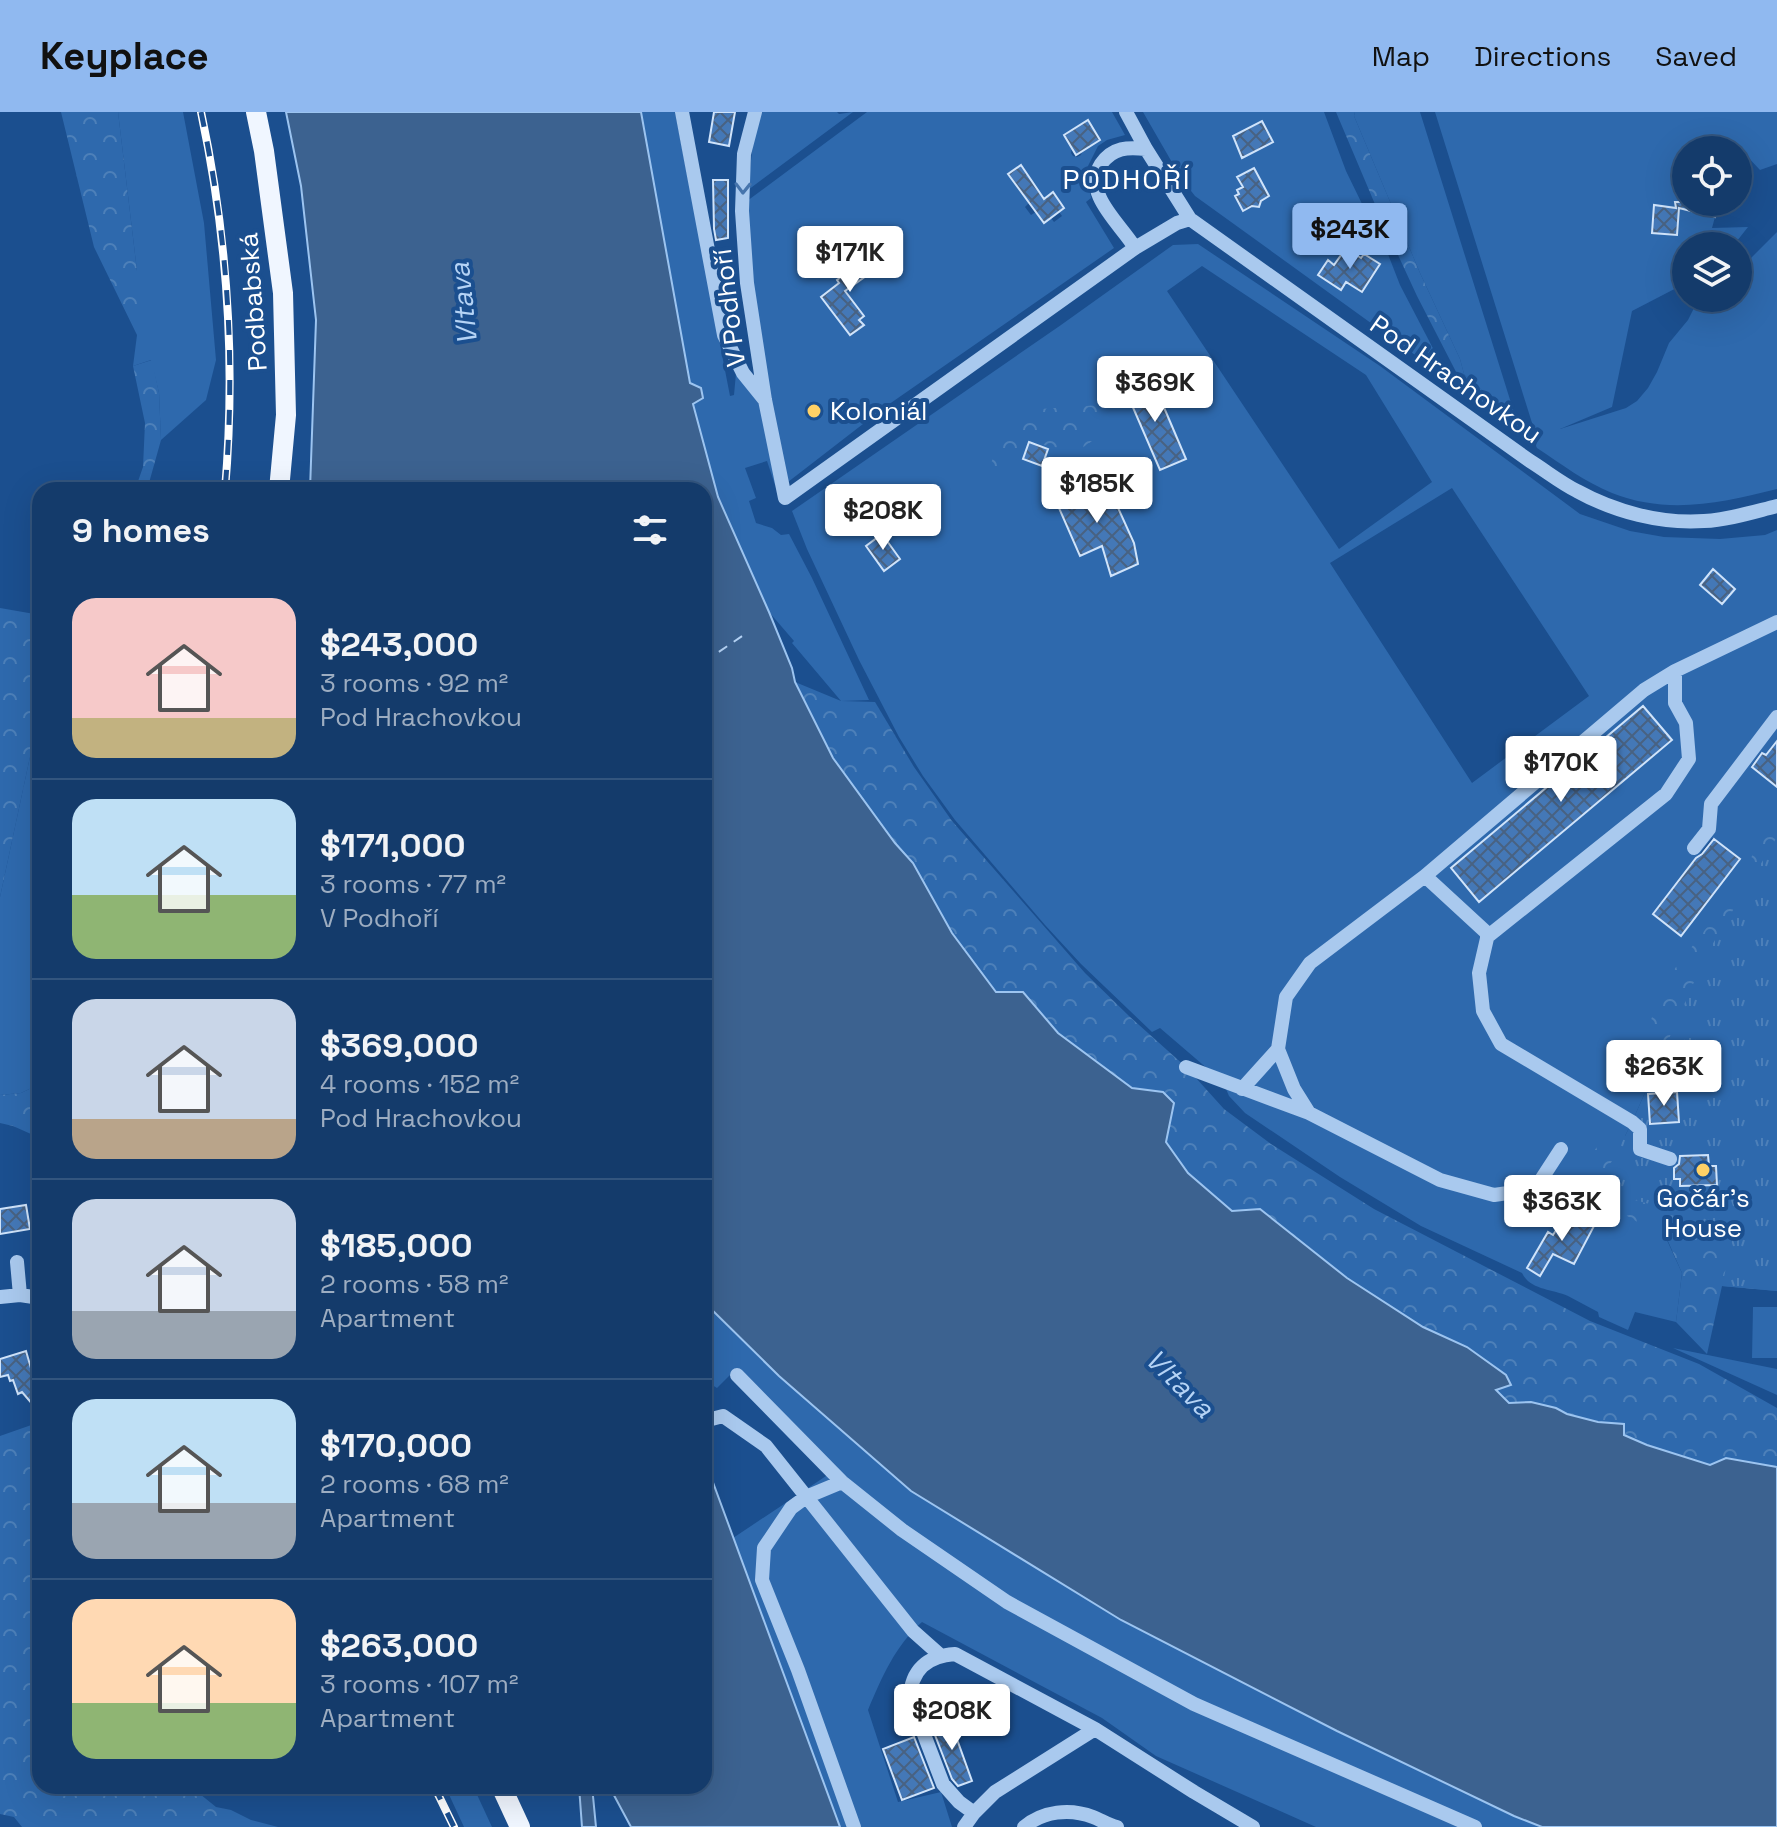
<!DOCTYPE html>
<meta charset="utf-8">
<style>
body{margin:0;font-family:"Space Grotesk",sans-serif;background:#1d4271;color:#f1f3f6;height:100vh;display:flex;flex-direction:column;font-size:30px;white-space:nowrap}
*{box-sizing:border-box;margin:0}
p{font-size:26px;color:#9dadc1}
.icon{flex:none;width:44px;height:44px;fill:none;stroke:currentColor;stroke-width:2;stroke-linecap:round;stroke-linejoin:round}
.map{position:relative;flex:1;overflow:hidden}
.drawer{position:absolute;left:32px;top:370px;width:680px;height:1312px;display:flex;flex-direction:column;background:#143b6b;border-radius:24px;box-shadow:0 8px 32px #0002,0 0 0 2px #33557e}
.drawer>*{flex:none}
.fabs{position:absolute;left:1672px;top:24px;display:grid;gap:16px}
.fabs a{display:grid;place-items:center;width:80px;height:80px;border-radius:50%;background:#143b6b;box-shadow:0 8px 32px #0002,0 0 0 2px #33557e;font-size:40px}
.price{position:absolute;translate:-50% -68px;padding:0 18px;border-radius:8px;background:#fff;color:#222;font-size:26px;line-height:52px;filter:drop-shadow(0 2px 4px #0008)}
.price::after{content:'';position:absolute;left:50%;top:48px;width:24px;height:18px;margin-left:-12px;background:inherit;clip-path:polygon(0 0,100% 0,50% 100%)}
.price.active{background:#90b9f0;color:#111}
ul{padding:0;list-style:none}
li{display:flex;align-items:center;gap:24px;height:200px;padding:0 40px}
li+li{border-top:2px solid #33557e}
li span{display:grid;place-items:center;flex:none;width:224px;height:160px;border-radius:24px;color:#555}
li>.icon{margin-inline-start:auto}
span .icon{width:96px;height:96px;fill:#fffc;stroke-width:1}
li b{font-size:34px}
h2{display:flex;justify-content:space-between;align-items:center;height:96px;padding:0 40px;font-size:34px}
header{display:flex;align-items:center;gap:48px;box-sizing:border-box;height:112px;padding:0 40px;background:#90b9f0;color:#111}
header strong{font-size:38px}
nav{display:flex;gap:44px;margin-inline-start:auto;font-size:28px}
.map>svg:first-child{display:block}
</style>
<header>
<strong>Keyplace</strong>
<nav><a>Map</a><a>Directions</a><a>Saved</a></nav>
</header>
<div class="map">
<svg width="1777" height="1715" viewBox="0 0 1777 1715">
<defs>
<pattern id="forest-crowns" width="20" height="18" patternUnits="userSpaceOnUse" patternTransform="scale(2)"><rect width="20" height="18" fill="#2e69ad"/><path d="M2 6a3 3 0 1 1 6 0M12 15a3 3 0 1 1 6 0" fill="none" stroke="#4d80b9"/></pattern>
<pattern id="park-tufts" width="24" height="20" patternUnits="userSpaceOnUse" patternTransform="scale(2)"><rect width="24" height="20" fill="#2e69ad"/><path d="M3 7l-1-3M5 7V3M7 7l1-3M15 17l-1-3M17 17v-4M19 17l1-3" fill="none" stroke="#4d80b9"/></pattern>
<pattern id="building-cross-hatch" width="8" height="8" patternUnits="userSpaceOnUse" patternTransform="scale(2)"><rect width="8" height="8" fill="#4478b7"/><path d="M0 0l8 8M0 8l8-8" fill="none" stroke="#486282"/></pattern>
</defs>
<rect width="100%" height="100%" fill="#1b4f8f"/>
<!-- green -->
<path fill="#2e69ad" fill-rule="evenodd" d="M118,0H183L204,111L216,248L206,288L161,328L159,281L151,248L133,254L137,223V159Z
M641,0H675L730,284L734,283L736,261L765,300L776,376L767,349L745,356L756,386L749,389L756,411L772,416L781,423L789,422L812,466L869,588L841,589L792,531L794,529L769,500L718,385L693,292L702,286L701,276L690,272Z
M758,0H837L839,2L853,0L748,78L755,10Z
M867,0H1112L1125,23L1107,28L1098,34L1086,58L1091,86L1086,90L1114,136L885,295L788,370L775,318L754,185L747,89ZM1088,8L1100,28L1082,39L1081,43L1077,45L1073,44L1071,41L1072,36L1064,23ZM1020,53L1044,87L1053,81L1064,96L1059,100L1062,104L1054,110L1051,106L1044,111L1036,100L1031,103L1025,95L1029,91L1008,62ZM875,140L883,152L845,179L837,167ZM835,174L853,199L864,204L859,208L863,213L850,223L821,184Z
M1143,0H1324L1346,59L1365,98L1370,96L1400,173L1438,246L1429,253L1195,84L1181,66ZM1254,56L1269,84L1256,94L1235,84L1239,82L1243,75L1237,65ZM1346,136L1361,146L1365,142L1380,152L1361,180L1346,170L1340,178L1318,163L1328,149L1335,153Z
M1355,0H1420L1517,310L1464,262L1460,247L1420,161L1354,4Z
M1435,0H1777V52L1760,58L1745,42L1738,47V38H1686V90H1700L1697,101L1715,105L1712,116L1748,115L1733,134H1686V171L1632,199L1612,295L1560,317L1626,296L1637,289L1648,276L1657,260L1669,231L1688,208L1699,186H1738V159L1777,120V377C1722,391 1667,403 1612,381C1585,370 1561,352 1537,336L1536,334L1537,327ZM1654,93L1675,96V94H1680V99H1677V123L1656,120V122H1652V118H1654L1655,97H1653Z
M1198,132L1380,254L1580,402L1630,419L1664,425L1720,427L1765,423L1777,418V629L1766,643L1761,640L1751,654L1777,675V725L1706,843L1632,1010L1613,1048L1666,1126L1682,1161L1676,1210L1635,1200L1628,1218L1599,1205L1598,1200C1588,1195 1578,1189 1568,1184C1552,1177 1530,1178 1522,1161L1421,1114L1340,1065L1245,1001L1229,984L1223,970L1160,916L1152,920L1081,852L1045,813L955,708L923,664L899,625L859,548L807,437L792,399L1061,213L1173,133ZM1202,154L1366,263L1432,370L1339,437L1167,179ZM1150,266L1160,357L1125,277ZM1079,368L1107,431L1080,444L1052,380ZM1452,376L1589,584L1472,671L1330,451ZM1643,595L1672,629L1479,790L1451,756ZM1712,726L1739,747L1681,824L1653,802ZM1568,1099L1594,1114L1575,1152L1564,1144L1562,1147L1553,1143L1548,1120L1553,1123Z
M40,598V717L38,720L32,839L40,841V848L30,855L40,879V972L21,981L0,983V785Z
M704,1190L779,1264L911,1379L1121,1508L1337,1619L1514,1704L1542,1715H1316L1156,1644L1102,1606L922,1510C895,1534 882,1565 868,1598L898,1690L941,1680L952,1715H840L733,1426L838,1356L736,1257L717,1276L704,1268Z
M1753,1195H1777V1246H1752Z
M1673,1236L1777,1257V1283Z
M445,1674H473L492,1715H464Z"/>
<!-- forest -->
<path fill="url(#forest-crowns)" d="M61,0H118L137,159V223L94,135Z
M1336,0H1355L1354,4L1420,161L1460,247L1464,262L1517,310L1519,323L1470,287L1417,184L1380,104Z
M152,248L159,281L161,328L147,378H135L143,355L145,311L133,254Z
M1100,293L1092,319L1095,327L1082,336L1052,335L1028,329L1019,350L1023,366L998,358L991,351L999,332L1025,298Z
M0,496L40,503V598L0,785Z
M795,570L841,589L875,590L914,655L952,709L1085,861L1129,904L1186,955L1224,997L1271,1032L1374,1097L1590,1209L1699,1252L1777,1296V1355L1726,1346L1711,1354L1647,1333L1623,1323L1624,1312L1598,1310L1567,1302L1556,1296L1531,1290L1509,1291L1495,1278L1467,1235L1423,1215L1347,1166L1260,1097L1232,1099L1188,1061L1166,1029L1174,991L1163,980L1132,977L1057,921L1023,880H996L952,821L913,751L895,731L833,646Z
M1777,699V1179L1722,1174L1707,1242L1676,1210L1682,1161L1667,1127L1570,1071L1609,1019L1662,1036L1736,989L1632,969L1662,873L1733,782L1771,706Z
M40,972V1026L13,1014L0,1011V983L21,981Z
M40,1310V1674H190L216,1695L231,1698L251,1708L278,1715H22L14,1705L0,1702V1324Z"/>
<!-- park -->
<path fill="url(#park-tufts)" d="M1777,725V1179L1722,1174L1735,1115L1590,1076L1613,1048L1632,1010L1706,843Z"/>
<!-- water -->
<path fill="#3c6290" stroke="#9cc4f0" stroke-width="2" d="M286,0H641L690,271L701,276L703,286L693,292L718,385L769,500L792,556L795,570L833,646L895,731L913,751L952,821L996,880H1023L1058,921L1132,976L1163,980L1174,991L1166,1030L1188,1061L1232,1099L1260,1097L1347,1166L1423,1215L1467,1235L1506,1263L1511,1273L1496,1278L1509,1291L1531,1290L1556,1296L1567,1302L1598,1310L1624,1312V1323L1647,1333L1710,1353L1726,1346L1777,1355V1715H1542L1514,1704L1337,1619L1121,1508L911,1379L779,1264L704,1190V378H310L316,208L301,74Z
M704,1346L840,1715H631L609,1674H704Z
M579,1674H592L596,1715H582Z"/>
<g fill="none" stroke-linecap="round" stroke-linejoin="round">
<!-- ferry -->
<path stroke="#b5d3f5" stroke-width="2" stroke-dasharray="10 8" stroke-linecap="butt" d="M704,550L748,520"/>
</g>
<!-- building -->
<path fill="url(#building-cross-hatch)" stroke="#cfe3fa" stroke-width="2" d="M714,0H735L729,34L709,30Z
M1088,8L1100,28L1076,43L1064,23Z
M1262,9L1273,30L1242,46L1233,24Z
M1021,53L1044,87L1053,80L1064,96L1044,111L1008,62Z
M1254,56L1269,84L1261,89L1259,95L1252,94L1243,99L1235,84L1239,82L1237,78L1243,75L1237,65Z
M713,68H728V126L716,128L714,117Z
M1675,90H1719L1715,105L1679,96L1677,123L1652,121L1654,93L1676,96Z
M1346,136L1361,146L1364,142L1380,152L1362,180L1346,170L1341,178L1318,163L1328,148L1334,153Z
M875,140L883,152L845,179L864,204L859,208L864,213L850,223L821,185L839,171L837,168Z
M1151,265L1186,347L1160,358L1125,277Z
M1029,330L1048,337L1042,354L1023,347Z
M1080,368L1086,383L1109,376L1134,431L1138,452L1111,464L1102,434L1080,444L1052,380Z
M882,422L900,447L884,459L866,434Z
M1713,457L1735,477L1722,492L1700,473Z
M1643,594L1672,628L1479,790L1451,756Z
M1777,629V675L1752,655L1762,641L1766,643Z
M1714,727L1740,747L1681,824L1653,802L1696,746L1702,742Z
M1677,980L1679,1010L1650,1012L1648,982Z
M1708,1043L1709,1054H1716L1717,1073L1680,1074V1067H1674V1056L1679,1052L1680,1044Z
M26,1093L30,1117L0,1122V1097Z
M1568,1099L1594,1114L1574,1152L1553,1142L1540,1164L1527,1156L1548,1120L1553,1123Z
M26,1239L35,1270L40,1276V1301L22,1280L18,1282L13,1268L10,1269L8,1263L0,1265V1247Z
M949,1605L972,1669L958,1674L952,1667L933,1618L935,1617L932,1611Z
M914,1625L934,1676L902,1688L883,1637Z"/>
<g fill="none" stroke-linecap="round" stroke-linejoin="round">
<!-- minor -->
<path stroke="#a9c9ee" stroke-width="14" d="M682,0L724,223L743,261L764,287
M755,0L744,42L742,99L747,171L765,288L785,386L1135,136L1177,111L1190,107
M1126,0L1146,37L1190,107L1530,349C1546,359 1561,371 1577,379C1615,400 1661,412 1704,409C1728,408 1753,400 1777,394
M1135,136C1121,112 1082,82 1101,52C1113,35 1128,35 1146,37
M1694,736L1709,717L1711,692L1777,605
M1425,764L1488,822L1479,861L1483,899L1501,932L1632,1010L1640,1017V1037L1670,1047
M1487,825L1666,682L1689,647L1686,611L1675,591V559
M1278,937L1294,977L1309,1001
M1186,955L1309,1001L1440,1068L1494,1083L1535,1077L1561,1037
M1242,977L1278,937L1286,885L1310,851L1425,764L1644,578L1675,559L1777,510
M17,1150L20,1183
M0,1185L20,1183L40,1186
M737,1263L842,1370L902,1418L1007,1490L1194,1592L1475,1715
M704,1309L723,1304L766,1334L913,1519L940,1543
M842,1370L806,1385L791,1396L764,1436L762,1468L798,1558L854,1715
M974,1701L959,1690L943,1672L910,1586C911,1558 927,1544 955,1542L1095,1617L1194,1680L1253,1715
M964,1715L974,1701L995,1680L1095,1617
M1024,1715C1043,1699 1070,1696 1093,1705C1101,1708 1108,1713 1117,1715"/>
<!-- major -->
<path stroke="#f0f6ff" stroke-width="20" d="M256,0L264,39L283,181L286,303L279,378
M501,1674L520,1715"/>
<!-- rail casing -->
<g stroke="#fff" stroke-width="8">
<path id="rail" d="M201,0C228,127 236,249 225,378
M434,1674L454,1715"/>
</g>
<!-- rail -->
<use href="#rail" stroke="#1b4f8f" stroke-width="5" stroke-dasharray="15" stroke-linecap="butt"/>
</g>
<!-- one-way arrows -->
<defs><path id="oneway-chevron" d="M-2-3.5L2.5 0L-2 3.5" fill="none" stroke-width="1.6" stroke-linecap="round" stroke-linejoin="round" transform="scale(2)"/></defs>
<use stroke="#4674ac" href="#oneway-chevron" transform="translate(743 76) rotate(91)"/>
<!-- markers -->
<g fill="#ffd166" stroke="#1b4f8f" stroke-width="3">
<circle cx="814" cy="299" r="8"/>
<circle cx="1703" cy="1058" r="8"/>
</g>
<g text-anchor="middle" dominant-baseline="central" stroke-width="8" stroke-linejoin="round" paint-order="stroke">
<!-- street labels -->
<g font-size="26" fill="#fff" stroke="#1b4f8f">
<text transform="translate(253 190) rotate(-94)">Podbabská</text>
<text transform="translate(729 196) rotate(-97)">V Podhoří</text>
<text transform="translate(1456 267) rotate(35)">Pod Hrachovkou</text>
</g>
<!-- poi labels -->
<g font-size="26" fill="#fff" stroke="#1b4f8f" text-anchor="start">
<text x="830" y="299">Koloniál</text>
<text x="1703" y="1086" text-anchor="middle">Gočár's<tspan x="1703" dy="30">House</tspan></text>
</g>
<!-- neighbourhood labels -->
<g font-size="28" letter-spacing="2" fill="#fff" stroke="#1b4f8f">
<text x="1127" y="67">PODHOŘÍ</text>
</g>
<!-- water labels -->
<g font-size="28" font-style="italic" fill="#b5d3f5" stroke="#1b4f8f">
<text transform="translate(463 192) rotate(-96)">Vltava</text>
<text transform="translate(1180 1271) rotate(45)">Vltava</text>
</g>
</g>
</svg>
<div class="fabs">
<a><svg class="icon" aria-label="locate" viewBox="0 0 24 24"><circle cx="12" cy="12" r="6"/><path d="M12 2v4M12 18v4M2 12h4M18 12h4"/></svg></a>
<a><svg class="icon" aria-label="layers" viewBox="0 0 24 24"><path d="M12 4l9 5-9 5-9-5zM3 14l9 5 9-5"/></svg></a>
</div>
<b class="price active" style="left:1350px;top:159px">$243K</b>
<b class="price" style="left:850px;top:182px">$171K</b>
<b class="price" style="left:1155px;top:312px">$369K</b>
<b class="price" style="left:1097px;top:413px">$185K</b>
<b class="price" style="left:883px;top:440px">$208K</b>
<b class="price" style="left:1561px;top:692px">$170K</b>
<b class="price" style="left:1664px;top:996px">$263K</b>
<b class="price" style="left:1562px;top:1131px">$363K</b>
<b class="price" style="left:952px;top:1640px">$208K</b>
<section class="drawer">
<h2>9 homes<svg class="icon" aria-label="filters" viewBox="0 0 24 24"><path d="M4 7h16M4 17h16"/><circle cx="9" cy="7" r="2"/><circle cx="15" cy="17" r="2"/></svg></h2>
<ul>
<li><span style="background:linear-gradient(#f6c9c9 75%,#c2b280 0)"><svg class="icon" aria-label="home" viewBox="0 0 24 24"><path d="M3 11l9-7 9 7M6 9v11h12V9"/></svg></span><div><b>$243,000</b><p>3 rooms · 92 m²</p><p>Pod Hrachovkou</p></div></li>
<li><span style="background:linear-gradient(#bfe0f5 60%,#8fb573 0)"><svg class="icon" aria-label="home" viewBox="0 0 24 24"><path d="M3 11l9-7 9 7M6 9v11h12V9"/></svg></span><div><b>$171,000</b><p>3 rooms · 77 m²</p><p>V Podhoří</p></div></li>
<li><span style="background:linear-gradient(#c9d6e8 75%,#b9a48a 0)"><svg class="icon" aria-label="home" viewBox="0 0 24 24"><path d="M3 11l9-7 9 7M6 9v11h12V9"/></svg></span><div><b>$369,000</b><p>4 rooms · 152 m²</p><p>Pod Hrachovkou</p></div></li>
<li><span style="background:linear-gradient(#c9d6e8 70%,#9aa5b1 0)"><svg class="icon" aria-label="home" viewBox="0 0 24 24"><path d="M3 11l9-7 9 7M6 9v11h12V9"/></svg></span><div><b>$185,000</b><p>2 rooms · 58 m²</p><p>Apartment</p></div></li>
<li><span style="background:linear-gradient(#bfe0f5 65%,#9aa5b1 0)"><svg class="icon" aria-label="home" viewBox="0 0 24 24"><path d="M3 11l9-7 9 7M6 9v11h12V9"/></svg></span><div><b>$170,000</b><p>2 rooms · 68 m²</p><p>Apartment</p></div></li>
<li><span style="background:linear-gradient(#ffd9b3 65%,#8fb573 0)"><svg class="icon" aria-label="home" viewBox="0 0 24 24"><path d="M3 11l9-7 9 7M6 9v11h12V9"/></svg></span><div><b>$263,000</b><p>3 rooms · 107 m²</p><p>Apartment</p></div></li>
</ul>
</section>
</div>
